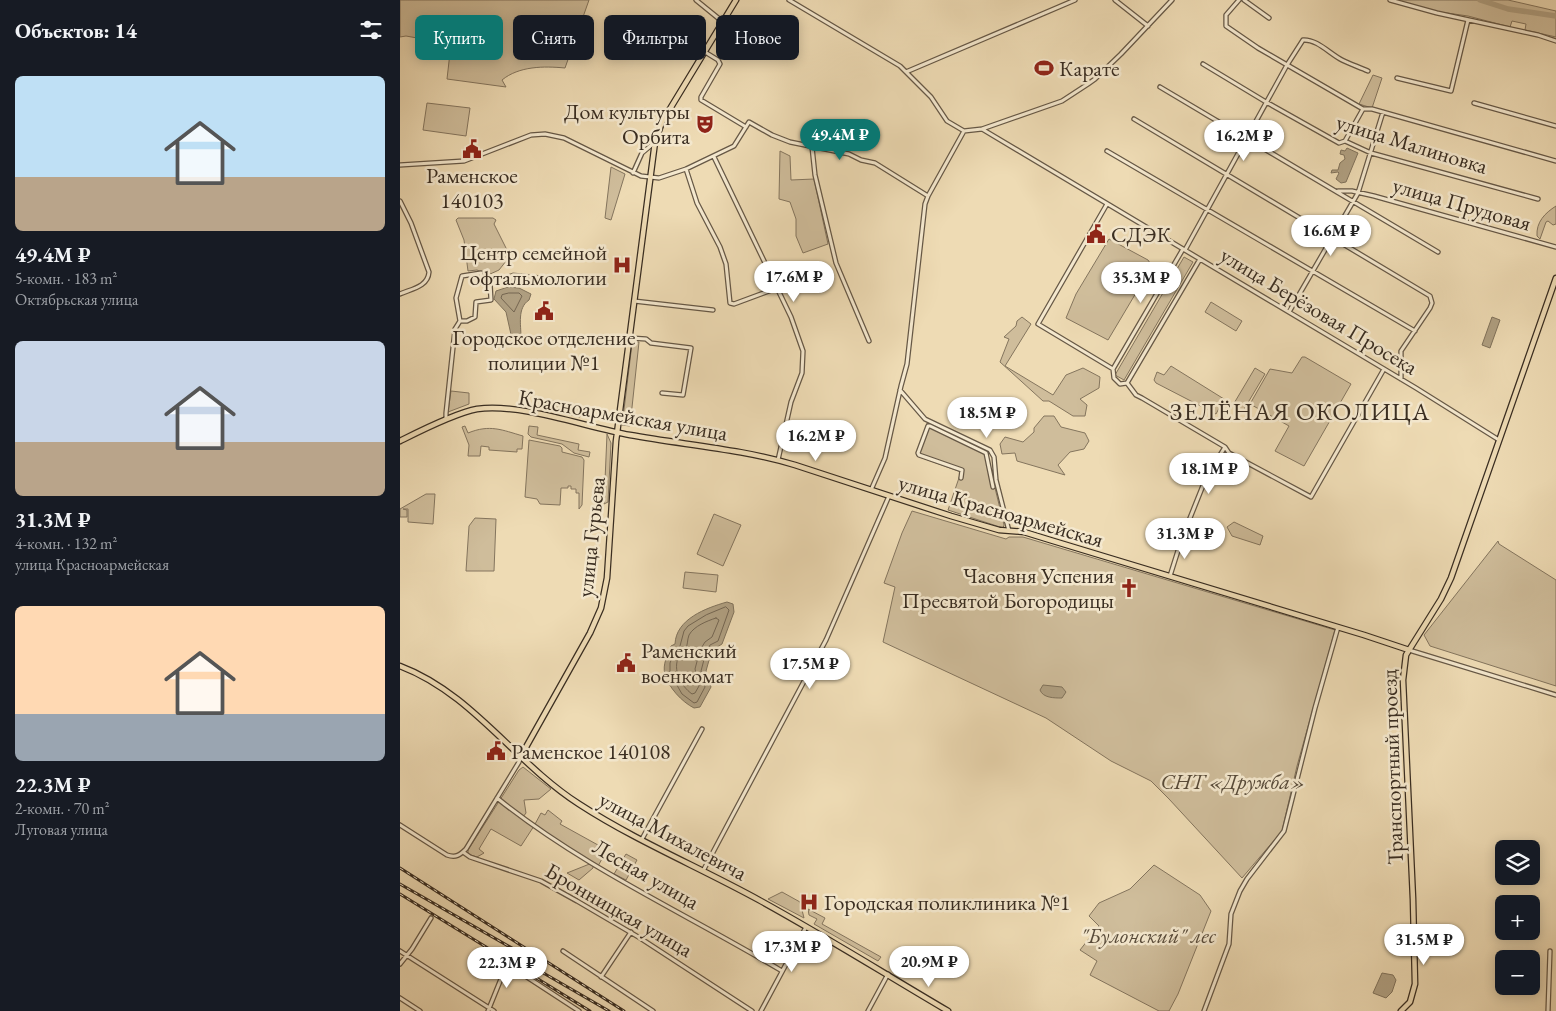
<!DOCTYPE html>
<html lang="ru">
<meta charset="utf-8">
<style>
body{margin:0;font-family:"EB Garamond",serif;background:#20242c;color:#f1f3f6;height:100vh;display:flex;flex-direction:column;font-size:19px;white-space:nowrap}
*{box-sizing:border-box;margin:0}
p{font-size:16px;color:#9ea1a6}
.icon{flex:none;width:28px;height:28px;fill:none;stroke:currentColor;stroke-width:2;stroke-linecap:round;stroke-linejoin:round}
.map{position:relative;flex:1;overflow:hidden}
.sheet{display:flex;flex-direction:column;background:#171b24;width:400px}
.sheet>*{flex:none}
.banner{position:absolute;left:15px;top:15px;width:475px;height:45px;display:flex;gap:10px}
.tools{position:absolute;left:1095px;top:840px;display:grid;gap:10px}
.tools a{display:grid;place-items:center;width:45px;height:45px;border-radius:8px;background:#171b24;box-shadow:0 2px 12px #0003;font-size:25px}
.price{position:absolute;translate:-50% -42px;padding:0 11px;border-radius:18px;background:#fff;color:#222;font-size:16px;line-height:32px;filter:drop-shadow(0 1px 2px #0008)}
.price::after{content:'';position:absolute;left:50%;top:30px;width:15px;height:11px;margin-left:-8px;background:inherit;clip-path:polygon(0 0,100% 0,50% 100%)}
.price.current{background:#0f766e;color:#fff}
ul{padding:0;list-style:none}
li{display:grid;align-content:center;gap:10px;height:265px;padding:0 15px}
li span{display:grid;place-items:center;height:155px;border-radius:8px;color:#555}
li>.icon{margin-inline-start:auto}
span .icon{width:90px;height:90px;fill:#fffc;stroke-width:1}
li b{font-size:21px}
h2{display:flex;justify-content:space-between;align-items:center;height:60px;padding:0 15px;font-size:21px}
.chip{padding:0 18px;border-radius:8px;background:#171b24;box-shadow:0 2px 12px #0003;font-size:18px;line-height:45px}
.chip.current{background:#0f766e;color:#fff}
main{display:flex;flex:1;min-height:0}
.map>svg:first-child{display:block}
</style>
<main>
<section class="sheet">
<h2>Объектов: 14<svg class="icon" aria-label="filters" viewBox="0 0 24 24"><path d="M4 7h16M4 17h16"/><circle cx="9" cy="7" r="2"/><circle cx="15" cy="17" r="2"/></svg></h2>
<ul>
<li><span style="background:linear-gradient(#bfe0f5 65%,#b9a48a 0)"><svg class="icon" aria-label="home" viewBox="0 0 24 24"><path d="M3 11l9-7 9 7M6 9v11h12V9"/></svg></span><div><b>49.4M ₽</b><p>5-комн. · 183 m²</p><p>Октябрьская улица</p></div></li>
<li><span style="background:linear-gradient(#c9d6e8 65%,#b9a48a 0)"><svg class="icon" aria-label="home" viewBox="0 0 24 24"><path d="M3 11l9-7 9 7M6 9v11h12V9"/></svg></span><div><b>31.3M ₽</b><p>4-комн. · 132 m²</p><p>улица Красноармейская</p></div></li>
<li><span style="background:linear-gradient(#ffd9b3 70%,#9aa5b1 0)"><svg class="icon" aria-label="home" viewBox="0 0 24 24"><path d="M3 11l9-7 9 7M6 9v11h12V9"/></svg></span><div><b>22.3M ₽</b><p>2-комн. · 70 m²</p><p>Луговая улица</p></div></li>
</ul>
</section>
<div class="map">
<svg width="1156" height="1011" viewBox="0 0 1156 1011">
<rect width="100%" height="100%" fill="#eedbb4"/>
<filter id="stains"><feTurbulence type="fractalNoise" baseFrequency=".004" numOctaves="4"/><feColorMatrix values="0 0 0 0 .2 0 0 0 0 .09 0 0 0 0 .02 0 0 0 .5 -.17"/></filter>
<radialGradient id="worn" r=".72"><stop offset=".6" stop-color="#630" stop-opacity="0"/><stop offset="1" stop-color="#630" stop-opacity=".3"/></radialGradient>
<!-- green -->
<path fill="#cfbd9b" stroke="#84755e" d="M0,0H189L165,68C144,66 119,66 102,80L106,87L47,79L51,44L6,36L0,37Z
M996,0H1108L1156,11V37L1125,30L1126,24L1112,21L1110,27L1068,16L1033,11Z
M973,75L982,78L972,108L959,104Z
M27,103L70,108L66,136L23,130Z
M380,151L390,156L391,180L414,179L428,244L403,253L396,236V219L390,202L379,199Z
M211,167L225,174L211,220L205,218Z
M1156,206V224L1153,225L1148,221L1146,222L1140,239L1137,236C1136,222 1145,213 1156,206Z
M58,218H93L96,220L94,224L110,256L99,270L88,275L77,270L68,271L64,240L56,220Z
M709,239L748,260L752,266L708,340L666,318L676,294Z
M784,257L793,262L724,380L715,375Z
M113,273L173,279V283C169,284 165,285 161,285C153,286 145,283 137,284C125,286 112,292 107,275Z
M811,302L842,321L836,331L805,312Z
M622,317L631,324L605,366L653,395L666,375L683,368L700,377L699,388L680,399L687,405L685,416H673L649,401H643L600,362L609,339L604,337L616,326L617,321Z
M235,342H239L230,426L222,425L223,419L227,418H223L232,344Z
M902,357H905L951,384L904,466L875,451L889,426L850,404L870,369L892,373Z
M771,366L824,399L816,414L756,383L754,380L757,372L764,375Z
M855,368L865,374L843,411L833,405Z
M51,391L69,393V404L48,412Z
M150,401L172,403L175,406L182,407L180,417L148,410Z
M644,416H654L661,427L685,433L689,441L684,449L670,452L658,465L665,475L617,461L615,453L602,454L600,444L605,437L623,442L634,432V428Z
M527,423L586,451L604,525L603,528L548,510L561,472L517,456Z
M65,426L68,433C90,424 102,430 123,436L122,449H117V452L89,450V447L81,446L80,456H68L69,445L62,427Z
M129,426L138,427L137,435L179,444L178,450L190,452L189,457L174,453L162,444L131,437L128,434Z
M207,434L211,443L208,502L204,504Z
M129,440L160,446L162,448V452L182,457L184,460L182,505L179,509V493H176V489H171V486H168V488H161L160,505L140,504L137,499L125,497Z
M26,494H35L33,524L8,522V509H3L7,510V517H0V509Z
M512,511L606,539L609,537H623L935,630L897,766L882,831L842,878L769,799L751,781L711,761L646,718L483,642L495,587L484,583L502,533Z
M314,514L341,525L323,566L297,554Z
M75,518L96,519L94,571H66L69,526Z
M834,522L863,536L860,545L832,536L827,527Z
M1098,541L1099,544L1156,580V686L1030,646L1024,635Z
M285,572L318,575L316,592L283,588Z
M123,767L151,789L139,799L124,800L126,813L123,817L134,826L141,813L145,815L148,810L162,821L160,824L207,850L198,866L193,864V868L179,880L167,873L192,863L134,826L121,846L91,829L79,849L84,853L77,857L68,854V850L119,770Z
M226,854L237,860L226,880L214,874Z
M754,865L800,895L811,911L778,994L769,1011H759L690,975L697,961L680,950L699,926L689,916L699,903L730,889Z
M382,892L400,902L404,918L368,899Z
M408,909L425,918L422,924L481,957L478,961L414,924L417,919L409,915Z"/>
<!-- water -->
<path fill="#b0a082" stroke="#80725b" d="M947,148L958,153L946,182L941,183L936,179L939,173L938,172L931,173L932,170H938L940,163L945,159L944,155L940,154L941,150L945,151Z
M108,287L119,288L131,294L129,300C117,308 121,325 121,337L112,339L106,312L94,299L96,291Z
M1092,317L1100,320L1090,348L1082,345Z
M327,602L333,604L334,612L322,644L314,649L311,653L306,671L311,687L300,707L294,708C282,702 268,687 265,674C262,665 268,654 271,646L275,644C276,619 306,608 327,602Z
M643,685L662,687L666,692L662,698C654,698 643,698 640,690Z
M982,973L993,975L996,980L992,992L986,998L973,993Z"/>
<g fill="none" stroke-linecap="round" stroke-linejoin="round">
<!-- shore -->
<path stroke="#746652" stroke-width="1" d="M109,293H119L122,296L114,312L101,298L102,295Z
M326,607L329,610L318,641L310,645L306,652L301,671L305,687L297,702L294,703L282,694L270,673V663L275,650L280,646L284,631L288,626L306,615Z
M316,618L319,620L312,637L305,642L300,650L295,669L299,686L295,693L292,694C281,686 272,670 279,656C281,653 283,653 285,650C288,646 287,640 289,635C294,626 307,621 316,618Z"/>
<!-- river -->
<path stroke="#b0a082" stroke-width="5.5" d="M1080,0L1108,9L1156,16"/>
<!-- minor casing -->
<g stroke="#665846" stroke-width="5.5">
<path id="minor" d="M296,0L323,22
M389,0L500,66L531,97L547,121L564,131L582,129L1016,388L1099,440
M715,0L748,26
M839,0L826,15V26L858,48L963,109H972L1156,161
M844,0L869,18
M990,0L1037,13L1138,35L1156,41
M305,52L318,60L320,64L301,97V100L346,127
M803,64L866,102L939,143L945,141L971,153L1138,199
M506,72L675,0
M997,78L1051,91L1068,20
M760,87L1038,252
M1074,103L1156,126
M734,119L1030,296L1032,303L1030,308L1001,351V379
M582,129L662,101L688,84L695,79L721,54L772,0
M945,141L963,109
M412,147L415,175L436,263L469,341
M707,151L1015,331
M314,157L391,317L403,351L402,373L391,402L378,460
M0,165L64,161L131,135L145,134L164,138L241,176L259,178L286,169L334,146L349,122L372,135L390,142L449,154L461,160L475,163L528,196
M286,169L297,203L320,247L326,264L330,303L334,304L377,288
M233,173L242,153L254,143
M938,191H952L974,196L1156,247
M0,201L11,223L29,272C28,287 11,289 0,294
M707,204L638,324L713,369
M785,250L887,65L903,40C917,39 930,54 942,60C950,64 959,67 968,71
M234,301L313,310
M889,312L958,193L983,112
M230,338L246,339L251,343L291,348L283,395L262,393
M727,383L736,395L742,398L825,447L829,453L911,497L984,369
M727,383L720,384L714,378L713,369L783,249
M727,383L800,259
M500,390L525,419L590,450L594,457L596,480L609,531
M46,419V413L55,329L60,321H67L75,317L76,302L91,300L90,283H82L81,273L62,276L56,298L60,321
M561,478L562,470L519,455L518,453L528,426H530L586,453L593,487
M471,490L485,458L501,386L507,364L525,204L528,196L564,131
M770,576L782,538L806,478L825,447
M1009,650L1156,695
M97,798C184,868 287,914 382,971
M0,825L47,855C56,858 60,855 66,849L119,762L121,756
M242,839L302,729
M63,852L70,857L141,881L177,901L240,938L352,1011
M303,871L426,640L489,496
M0,951L94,1011
M163,951L253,1011
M0,964L12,949L31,918
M201,977L231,932
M0,998L20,1011
M88,1011L107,964L179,1011
M361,1011L406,927
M468,1011L488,974
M804,1011L829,944L831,914L840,891L847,879L884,831L915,708L938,627
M1148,1011L1150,951"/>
</g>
<!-- major casing -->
<g stroke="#392d21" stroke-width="7">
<path id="major" d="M0,441C20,431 55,413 77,409C122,403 185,427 230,435C285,445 342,449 395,465L551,516L599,530L624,532L650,540L964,635L1009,650
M0,666C72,693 115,763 179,804C236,841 299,867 359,900C423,935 485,974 548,1011
M121,756L190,633L201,608L207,578L216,441L255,142L262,122L336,0
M1001,1011L1010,1002L1015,984L1013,899L1003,680L1006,655L1041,599L1051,578L1156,278"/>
</g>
<!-- minor -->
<use href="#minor" stroke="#f4e8ce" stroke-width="3"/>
<!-- major -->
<use href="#major" stroke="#eedbb4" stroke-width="4.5"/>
<!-- rail casing -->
<g stroke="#392d21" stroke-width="3">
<path id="rail" d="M0,868L224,1011
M0,884L124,955
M0,894L190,1011
M114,956L209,1011"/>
</g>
<!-- rail -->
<use href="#rail" stroke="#f4e8ce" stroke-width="1" stroke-dasharray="4" stroke-linecap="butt"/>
</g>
<!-- icons -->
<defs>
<g id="stadium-bare" transform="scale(1.5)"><path d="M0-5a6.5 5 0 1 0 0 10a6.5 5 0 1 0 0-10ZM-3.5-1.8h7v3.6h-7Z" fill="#8f2418" stroke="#f4e8ce" stroke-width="2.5" paint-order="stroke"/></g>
<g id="theatre-bare" transform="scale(1.5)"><path d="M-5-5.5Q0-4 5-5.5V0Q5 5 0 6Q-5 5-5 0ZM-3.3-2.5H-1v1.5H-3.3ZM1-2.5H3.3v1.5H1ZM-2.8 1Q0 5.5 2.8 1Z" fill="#8f2418" stroke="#f4e8ce" stroke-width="2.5" paint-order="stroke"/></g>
<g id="civic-bare" transform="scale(1.5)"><path d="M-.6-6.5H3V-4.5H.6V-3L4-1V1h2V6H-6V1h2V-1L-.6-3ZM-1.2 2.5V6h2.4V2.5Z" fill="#8f2418" stroke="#f4e8ce" stroke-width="2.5" paint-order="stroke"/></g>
<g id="hospital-bare" transform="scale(1.5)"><path d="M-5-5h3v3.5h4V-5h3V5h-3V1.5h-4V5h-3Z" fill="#8f2418" stroke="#f4e8ce" stroke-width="2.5" paint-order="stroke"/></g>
<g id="church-bare" transform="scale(1.5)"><path d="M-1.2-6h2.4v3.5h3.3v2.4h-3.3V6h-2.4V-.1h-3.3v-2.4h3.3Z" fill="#8f2418" stroke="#f4e8ce" stroke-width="2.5" paint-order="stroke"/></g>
</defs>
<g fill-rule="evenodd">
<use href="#stadium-bare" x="644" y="68"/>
<use href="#theatre-bare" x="305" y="124"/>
<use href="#civic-bare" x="72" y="149"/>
<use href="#civic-bare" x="696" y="234"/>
<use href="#hospital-bare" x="222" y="265"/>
<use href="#civic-bare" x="144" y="311"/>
<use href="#church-bare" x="729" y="588"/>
<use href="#civic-bare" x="226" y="663"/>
<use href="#civic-bare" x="96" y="751"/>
<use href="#hospital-bare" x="409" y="902"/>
</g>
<g text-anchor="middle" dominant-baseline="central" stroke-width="5" stroke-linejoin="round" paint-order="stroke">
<!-- poi labels -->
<g font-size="22" fill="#392d21" stroke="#f4e8ce" text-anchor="start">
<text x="659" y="68">Карате</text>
<text x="290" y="111" text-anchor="end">Дом культуры<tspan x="290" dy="25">Орбита</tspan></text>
<text x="72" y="175" text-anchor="middle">Раменское<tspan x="72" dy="25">140103</tspan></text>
<text x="711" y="234">СДЭК</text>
<text x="207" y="252" text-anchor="end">Центр семейной<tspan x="207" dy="25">офтальмологии</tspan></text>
<text x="144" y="337" text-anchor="middle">Городское отделение<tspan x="144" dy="25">полиции №1</tspan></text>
<text x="714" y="575" text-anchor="end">Часовня Успения<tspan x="714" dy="25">Пресвятой Богородицы</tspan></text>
<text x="241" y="650">Раменский<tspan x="241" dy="25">военкомат</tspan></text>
<text x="111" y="751">Раменское 140108</text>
<text x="424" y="902">Городская поликлиника №1</text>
</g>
<!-- street labels -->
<g font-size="22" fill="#392d21" stroke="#f4e8ce">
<text transform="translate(1012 144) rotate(17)">улица Малиновка</text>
<text transform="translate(1062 204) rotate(16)">улица Прудовая</text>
<text transform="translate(919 311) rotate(31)">улица Берёзовая Просека</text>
<text transform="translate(223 415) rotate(10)">Красноармейская улица</text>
<text transform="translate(601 511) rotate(16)">улица Красноармейская</text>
<text transform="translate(191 537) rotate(-84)">улица Гурьева</text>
<text transform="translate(992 767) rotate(-92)">Транспортный проезд</text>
<text transform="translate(273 836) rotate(28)">улица Михалевича</text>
<text transform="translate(246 874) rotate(30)">Лесная улица</text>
<text transform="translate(219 910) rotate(30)">Бронницкая улица</text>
</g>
<!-- park labels -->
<g font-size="22" font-style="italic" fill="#574a39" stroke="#f4e8ce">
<text x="833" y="781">СНТ «Дружба»</text>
<text x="748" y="935">"Булонский" лес</text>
</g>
<!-- quarter labels -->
<g font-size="25" letter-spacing="1" fill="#392d21" stroke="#f4e8ce">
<text x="900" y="411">ЗЕЛЁНАЯ ОКОЛИЦА</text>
</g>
</g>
<rect width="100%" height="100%" filter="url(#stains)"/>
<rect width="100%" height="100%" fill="url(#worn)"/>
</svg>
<div class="tools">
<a><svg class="icon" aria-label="layers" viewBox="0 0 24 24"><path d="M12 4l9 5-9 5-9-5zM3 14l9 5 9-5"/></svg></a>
<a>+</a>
<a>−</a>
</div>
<b class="price current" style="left:440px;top:161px">49.4M ₽</b>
<b class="price" style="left:844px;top:162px">16.2M ₽</b>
<b class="price" style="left:931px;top:257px">16.6M ₽</b>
<b class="price" style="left:394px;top:303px">17.6M ₽</b>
<b class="price" style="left:741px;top:304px">35.3M ₽</b>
<b class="price" style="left:587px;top:439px">18.5M ₽</b>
<b class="price" style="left:416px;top:462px">16.2M ₽</b>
<b class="price" style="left:809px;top:495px">18.1M ₽</b>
<b class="price" style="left:785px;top:560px">31.3M ₽</b>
<b class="price" style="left:410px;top:690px">17.5M ₽</b>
<b class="price" style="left:1024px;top:966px">31.5M ₽</b>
<b class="price" style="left:392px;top:973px">17.3M ₽</b>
<b class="price" style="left:529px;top:988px">20.9M ₽</b>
<b class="price" style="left:107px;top:989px">22.3M ₽</b>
<div class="banner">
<a class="chip current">Купить</a>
<a class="chip">Снять</a>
<a class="chip">Фильтры</a>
<a class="chip">Новое</a>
</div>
</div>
</main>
